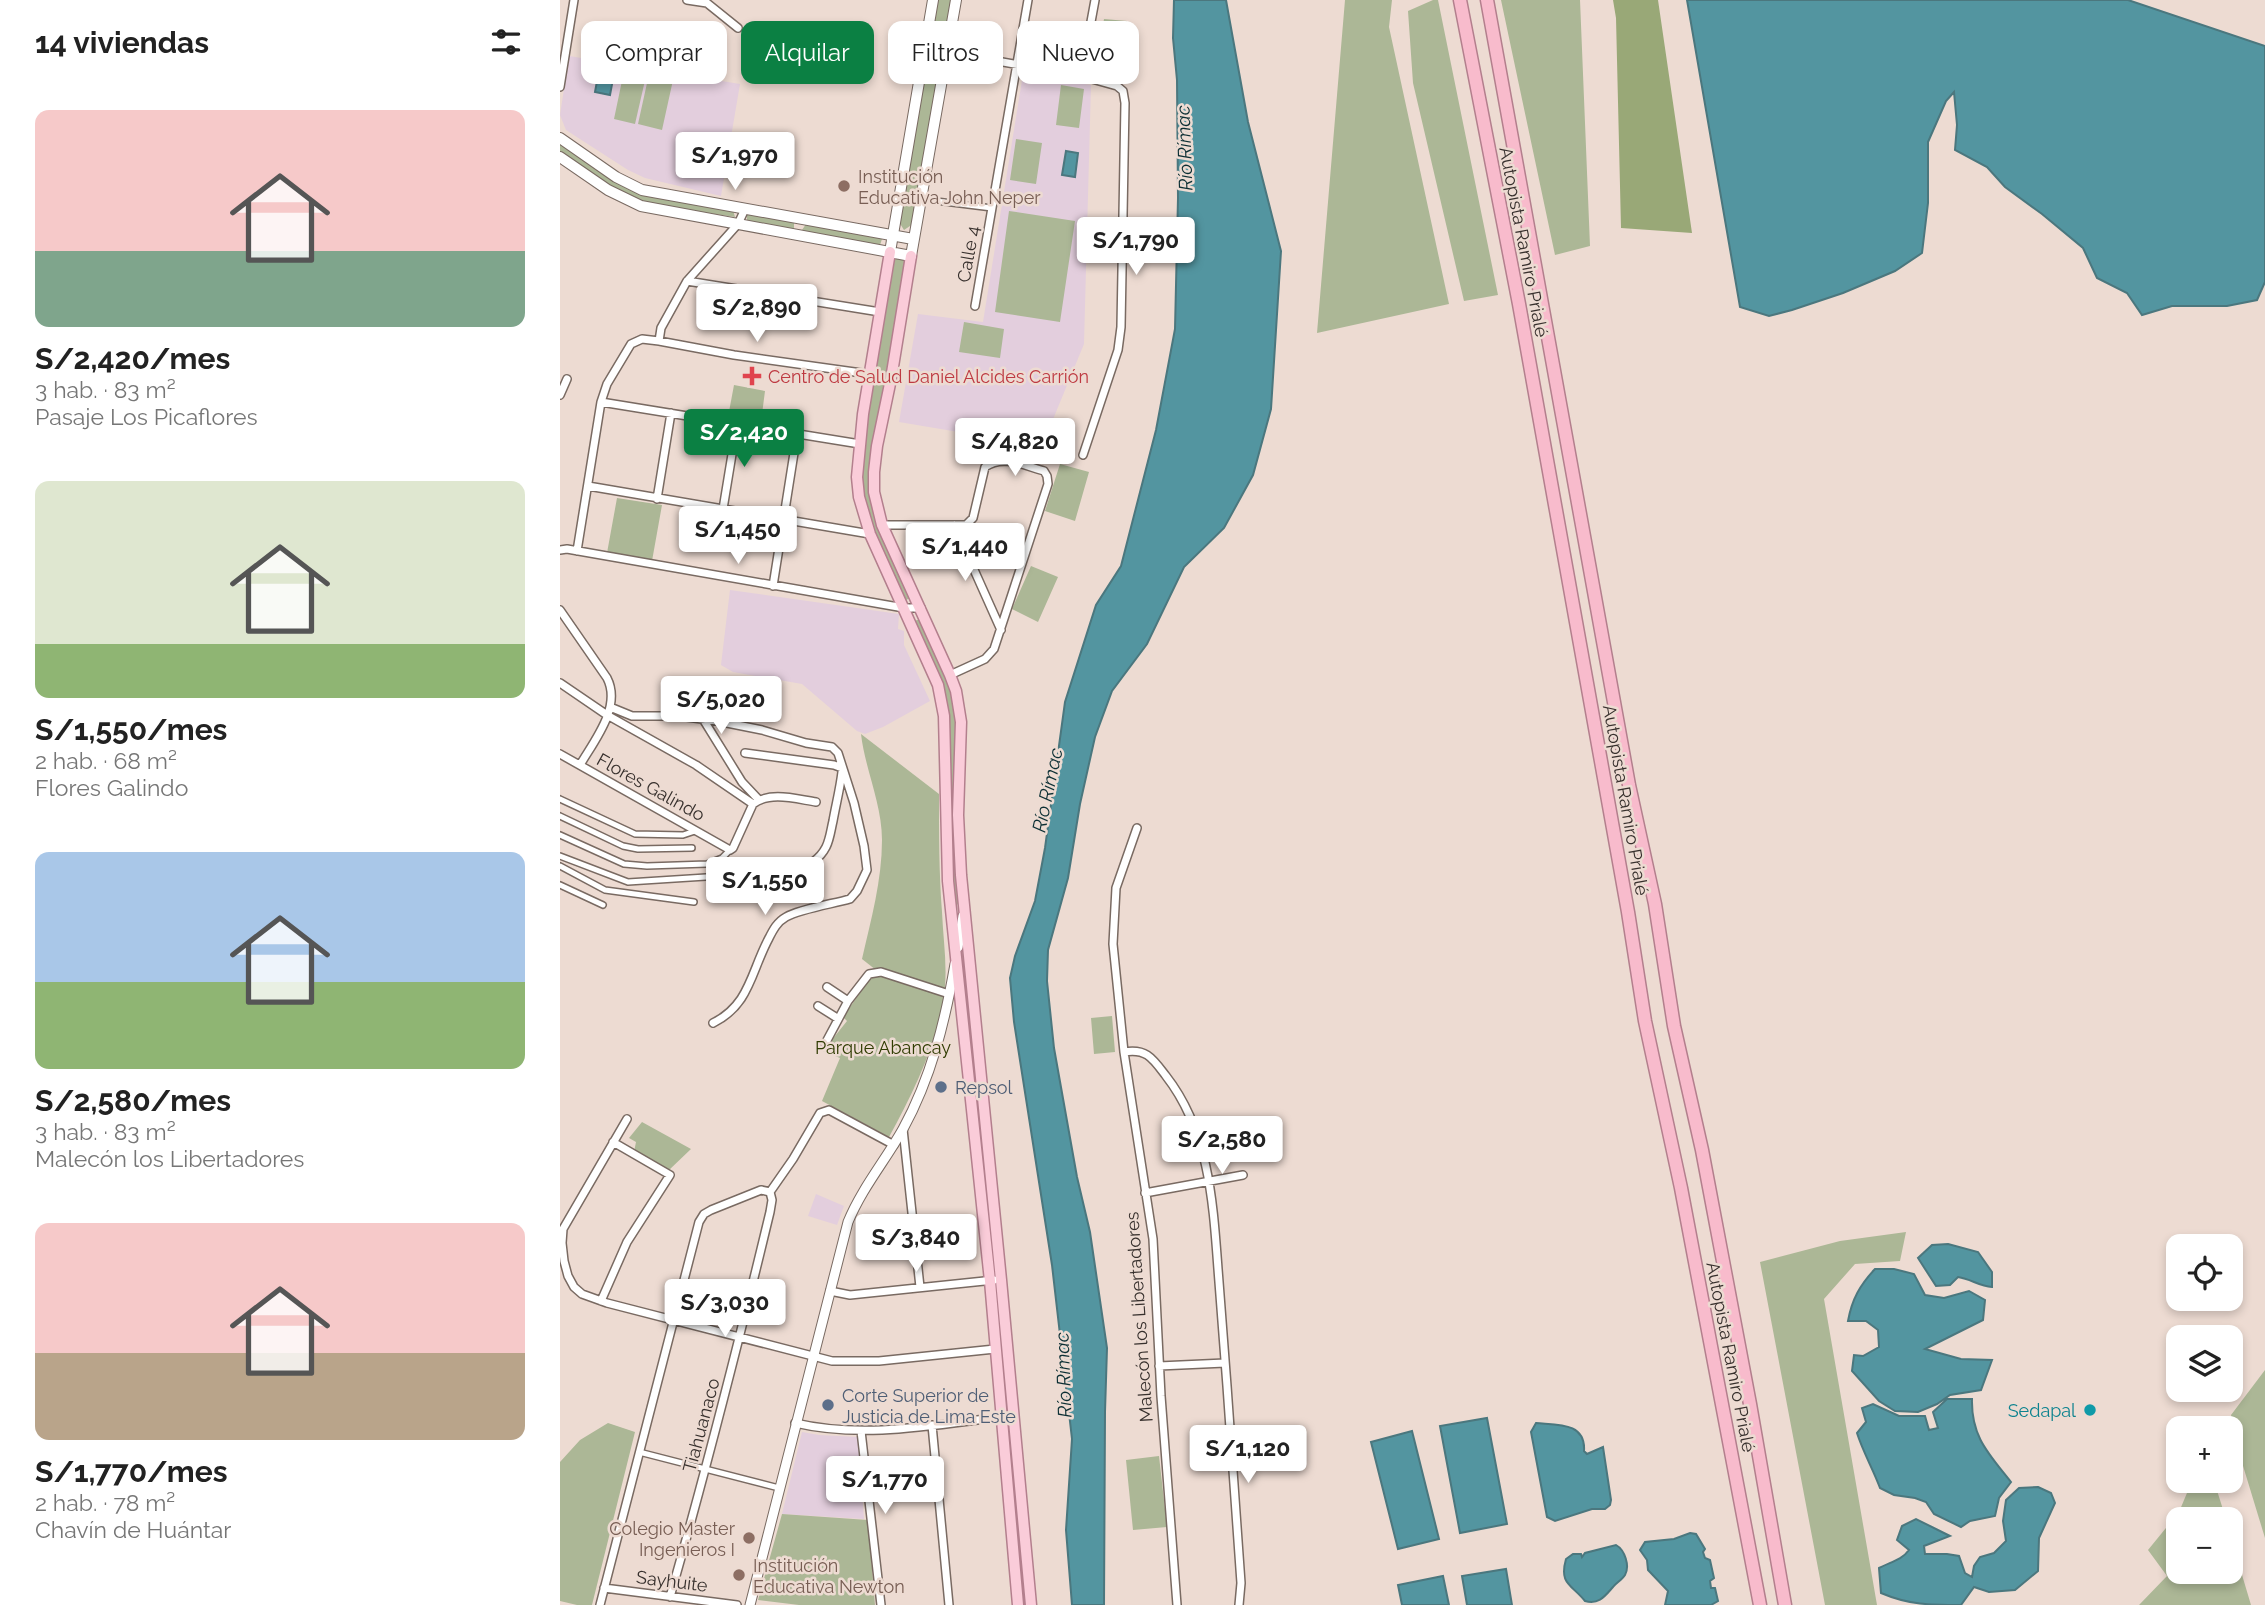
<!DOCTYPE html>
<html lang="es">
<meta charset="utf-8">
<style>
body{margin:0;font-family:Raleway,sans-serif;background:#f6f6f6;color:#222;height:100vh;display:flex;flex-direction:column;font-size:26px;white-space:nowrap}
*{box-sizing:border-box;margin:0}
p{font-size:23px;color:#767676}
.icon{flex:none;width:38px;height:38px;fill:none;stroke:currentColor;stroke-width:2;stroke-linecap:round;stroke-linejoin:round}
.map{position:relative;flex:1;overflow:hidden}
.details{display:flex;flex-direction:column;background:#fff;width:560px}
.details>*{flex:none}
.banner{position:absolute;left:21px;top:21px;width:665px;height:63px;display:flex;gap:14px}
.fabs{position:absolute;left:1606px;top:1234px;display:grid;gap:14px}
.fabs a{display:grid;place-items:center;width:77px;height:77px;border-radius:14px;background:#fff;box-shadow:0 4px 10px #0003;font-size:35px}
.price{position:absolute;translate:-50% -60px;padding:0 16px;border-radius:7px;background:#fff;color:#222;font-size:23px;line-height:46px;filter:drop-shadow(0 2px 4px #0008)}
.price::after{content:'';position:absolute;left:50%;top:42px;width:21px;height:16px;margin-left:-10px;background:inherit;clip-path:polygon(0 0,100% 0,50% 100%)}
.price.current{background:#0b8043;color:#fff}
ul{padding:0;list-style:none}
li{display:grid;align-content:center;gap:14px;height:371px;padding:0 35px}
li span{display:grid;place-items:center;height:217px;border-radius:14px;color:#555}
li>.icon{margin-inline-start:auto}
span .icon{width:126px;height:126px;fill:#fffc;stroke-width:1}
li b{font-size:30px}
h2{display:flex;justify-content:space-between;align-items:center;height:84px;padding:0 35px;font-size:30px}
.pill{padding:0 24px;border-radius:14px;background:#fff;box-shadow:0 4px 10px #0003;font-size:24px;line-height:63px}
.pill.current{background:#0b8043;color:#fff}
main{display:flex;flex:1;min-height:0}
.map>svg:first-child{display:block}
</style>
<main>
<section class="details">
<h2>14 viviendas<svg class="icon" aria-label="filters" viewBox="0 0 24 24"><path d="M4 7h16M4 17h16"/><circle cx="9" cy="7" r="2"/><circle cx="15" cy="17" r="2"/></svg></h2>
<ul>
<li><span style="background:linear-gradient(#f6c9c9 65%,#7fa58c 0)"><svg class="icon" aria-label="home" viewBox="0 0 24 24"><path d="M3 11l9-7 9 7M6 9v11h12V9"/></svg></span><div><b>S/2,420/mes</b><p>3 hab. · 83 m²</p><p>Pasaje Los Picaflores</p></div></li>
<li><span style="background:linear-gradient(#dfe7d0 75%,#8fb573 0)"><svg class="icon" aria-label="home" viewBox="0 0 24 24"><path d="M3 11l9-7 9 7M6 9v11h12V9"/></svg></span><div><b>S/1,550/mes</b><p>2 hab. · 68 m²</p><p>Flores Galindo</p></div></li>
<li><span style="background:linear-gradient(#a9c7e8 60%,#8fb573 0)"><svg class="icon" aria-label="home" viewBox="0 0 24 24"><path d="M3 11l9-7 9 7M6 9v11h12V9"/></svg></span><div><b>S/2,580/mes</b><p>3 hab. · 83 m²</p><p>Malecón los Libertadores</p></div></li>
<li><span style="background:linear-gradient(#f6c9c9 60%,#b9a48a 0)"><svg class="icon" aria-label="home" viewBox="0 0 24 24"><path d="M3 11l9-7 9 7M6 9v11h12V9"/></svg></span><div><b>S/1,770/mes</b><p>2 hab. · 78 m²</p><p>Chavín de Huántar</p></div></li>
</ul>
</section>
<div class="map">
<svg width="1705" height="1605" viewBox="0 0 1705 1605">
<rect width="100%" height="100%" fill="#eddbd2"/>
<!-- education -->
<path fill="#e3cedd" d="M9,56L180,84L161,196L85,178L68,170L6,130L0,115Z
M463,74L531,85L524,344L482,446L339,422L358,314L423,322Z
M170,590L339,614L338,629L344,631V645L370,701L323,727L305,734L297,731L242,684L173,672L161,665Z
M256,1194L284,1206L277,1225L248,1216Z
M242,1432L259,1435L298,1437L304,1519L222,1514Z"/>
<!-- green -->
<path fill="#acb796" d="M377,0H391L353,224L344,230L339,222Z
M785,0H832L829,27L889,304L757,333Z
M873,0H878L938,295L904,301L853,83L848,11Z
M941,0H1020L1030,246L995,255Z
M544,19L567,21L561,60L538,57Z
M64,71L86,76L75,124L54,119Z
M89,74L113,80L102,130L78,124Z
M501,85L524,89L519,128L496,125Z
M456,139L482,143L476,184L450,180Z
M0,142L53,179L173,210L175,217L100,206L69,197L47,185L0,152Z
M449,211L515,221L500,322L435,312Z
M187,214L234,221V229L187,222Z
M246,224L319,237L322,239L320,245L317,247L244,232L242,230Z
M338,257L345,260L346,265L310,474L352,597L344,601L310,524L302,486V452L333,260Z
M404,322L444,329L440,358L399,352Z
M174,385L205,391L201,422L168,417Z
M500,464L529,472L515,521L485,511Z
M57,498L102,505L92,561L47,553Z
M471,566L498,577L478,622L452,609Z
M362,619L387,675L396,712L400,901L395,908L392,891L389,736L353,621Z
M301,734L379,794C379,833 379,873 382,912C383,937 387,962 385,987C379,1040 354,1092 329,1137L262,1101L280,1058L263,1051L287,1021L283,1017L316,970L302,959C311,920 322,880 322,840C322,804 305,769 301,734Z
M552,1016L555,1052L534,1054L531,1018Z
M82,1122L131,1149L108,1171L74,1152L76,1142L69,1138Z
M1346,1232L1340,1261L1295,1264L1264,1299L1317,1605H1265L1200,1262L1280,1241Z
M1705,1370V1538L1680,1456L1671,1415Z
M48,1423L75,1432L32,1605H17L0,1601V1462L20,1440Z
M599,1456L607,1527L573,1530L566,1460Z
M271,1459L297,1461L294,1497L268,1495Z
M1632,1481H1654L1666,1519H1619V1572H1671V1538L1691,1605H1579L1607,1576L1588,1550L1619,1512Z
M222,1514L308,1520L315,1605H239L198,1600Z"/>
<!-- forest -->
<path fill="#99a877" d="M1053,0H1098L1132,233L1061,228L1056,18Z"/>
<!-- water -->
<path fill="#5395a0" stroke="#4b777e" stroke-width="2" d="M614,0H666L688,122L721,251L711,409L693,475L664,528L624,567L587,644L552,691L535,737L520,804L508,878L488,950L487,981L494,1048L517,1177L530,1232L547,1348L545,1412L544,1605H512L506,1530L512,1439L492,1265L454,1022L450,978L455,956L475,901L485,848L505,702L536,605L561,566L596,430L615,329L618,198L617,80L613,38Z
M1127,0H1568L1705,46V282L1697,300L1667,306H1612L1582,315L1567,293L1537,278L1523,248L1482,214L1445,187L1427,167L1395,150L1397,125L1394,92L1386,101L1368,142V203L1362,253L1335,271L1283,293L1232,310L1209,316L1180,307Z
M40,65L55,68L50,95L35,92Z
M506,151L518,153L515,177L502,175Z
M1388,1244L1418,1252L1432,1272V1287C1419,1286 1411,1279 1398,1277L1390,1285L1376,1286L1358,1258L1372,1245Z
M1315,1269H1334L1354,1274L1365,1295L1384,1298L1409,1291L1425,1300L1423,1320L1365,1349L1401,1359L1432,1360L1421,1390L1390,1395L1377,1404L1358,1412L1335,1411L1319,1401L1292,1371L1294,1355L1303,1356L1319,1347L1318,1330L1306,1321H1288C1292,1299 1300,1285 1315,1269Z
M1387,1399H1412C1411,1437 1429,1454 1451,1482L1439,1498L1435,1516L1410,1521L1401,1527L1374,1514L1366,1502L1355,1498L1334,1495L1320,1488C1313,1469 1303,1452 1297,1433L1306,1422L1302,1408L1313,1404L1339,1416H1365L1369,1430L1378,1428L1373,1412Z
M927,1418L947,1524L900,1533L880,1426Z
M976,1423C997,1425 1026,1422 1024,1451L1027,1454L1043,1447L1051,1500L1050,1505L1045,1509H1032L995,1521L987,1517L971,1432Z
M852,1431L879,1539L838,1549L811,1442Z
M1478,1487L1491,1493L1495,1503L1479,1538L1478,1571L1455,1590L1429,1592L1414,1587L1401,1605C1370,1605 1349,1605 1321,1593L1319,1568C1330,1562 1342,1560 1349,1550L1337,1540L1342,1526L1356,1519L1390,1536L1364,1546L1365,1554H1387L1399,1556L1405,1573L1412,1577L1414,1566L1420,1557L1434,1553L1446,1541L1443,1521L1446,1500L1459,1488Z
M1130,1533L1136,1534L1145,1549L1143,1552L1145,1558L1150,1560L1154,1578L1150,1581L1151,1588H1155L1158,1601L1151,1605H1105L1108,1591L1088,1570L1087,1560L1080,1550L1085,1542L1114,1539Z
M1056,1545C1065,1550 1070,1566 1065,1575C1062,1580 1056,1583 1053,1587C1045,1596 1039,1605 1025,1601C1011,1584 999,1584 1006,1559L1013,1554H1021L1022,1557L1025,1553Z
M946,1569L952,1605H907L902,1576Z
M883,1576L889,1605H842L838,1585Z"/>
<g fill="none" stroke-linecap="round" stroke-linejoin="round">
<!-- pedestrian casing -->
<g stroke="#796a62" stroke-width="8">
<path id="pedestrian" d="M376,201L432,208
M0,799L75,834L123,835L135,831
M0,816L63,846L78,849L132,848
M0,835L64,864L87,866L147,864L162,858L170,850
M0,856L68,882L177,875
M0,866L45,890L134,902
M0,885L43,905
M79,1452L219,1488"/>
</g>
<!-- minor casing -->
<g stroke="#796a62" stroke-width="10">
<path id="minor" d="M127,0L147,3L178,28
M387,52L521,76L557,86L563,91L565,103L561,327L558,350L523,455
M521,76L535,0
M0,87L14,0
M127,281L320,312
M415,306L468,0
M99,341L101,328L127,281L178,224L185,209
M0,395L7,379
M41,402L300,444
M28,486L310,534
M97,499L111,413
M163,509L177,424
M322,525H406L413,518L425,467C443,454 465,466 484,471L487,476L488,484L434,649L425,659L390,675
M394,525L441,630
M0,550L7,549L344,608H361
M17,551L41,402L47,384L71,344L82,339L99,341L174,355L309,374
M213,586L237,434
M0,610L47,678C62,707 34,741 20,765
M0,683L47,715L136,765L193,804
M50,707L72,716H119L157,721L202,730L246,743L272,747L278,753L294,803L304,846L307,870L297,891L290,899C272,904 240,909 226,917C217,922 213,930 209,938C191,971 190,1005 153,1023
M143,719L182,782L199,800
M185,753L274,765L282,768
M0,754L170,850L173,848L193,804C210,791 236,799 256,802
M577,828L556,888L553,944L564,1052L593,1239L601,1396L617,1605
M177,875C206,874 250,878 266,847C270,839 271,829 273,821C276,804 280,789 282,772
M267,987L288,1001
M258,1006L277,1018
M265,1044L288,1001L309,974L321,972L389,994
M564,1052C587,1048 593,1059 606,1076C649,1131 653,1202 658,1269C661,1308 664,1347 667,1386C672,1452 676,1517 681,1583L679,1605
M67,1119L3,1229L2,1243L4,1261L8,1276L14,1287L22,1294L47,1303L272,1361H319L435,1349
M343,1129L360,1287
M585,1193L683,1175
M270,1291L290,1295L434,1280
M41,1301L67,1242L110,1175L53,1142
M599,1366L665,1363
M235,1423C303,1439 374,1425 441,1417
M372,1425L389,1605
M301,1431L321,1605
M44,1588L177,1605
M110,1597C146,1470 179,1341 210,1212L212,1200L210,1192L233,1159L260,1113L269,1110L334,1145
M40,1605L139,1222L144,1214L151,1210L201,1190L210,1192"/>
</g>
<!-- tertiary casing -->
<g stroke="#796a62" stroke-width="11">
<path id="tertiary" d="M398,947L403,916
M190,1605L288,1222C302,1188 325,1161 343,1129C371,1078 385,1022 395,964"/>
</g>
<!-- secondary casing -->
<g stroke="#796a62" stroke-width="12">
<path id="secondary" d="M0,138L56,177L82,190L353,239
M0,157L48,190L81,206L351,256L396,0
M330,252L373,0"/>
</g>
<!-- primary casing -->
<g stroke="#b37f8d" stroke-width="13">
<path id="primary" d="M330,252L303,414L297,477L299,497L310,534L378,685L384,716L388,881L430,1281L458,1605
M351,256L331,379L317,446L314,472V492L322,525L390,675L396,691L401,722L398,815L401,875L441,1280L471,1605"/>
</g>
<!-- trunk casing -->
<g stroke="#b37f8d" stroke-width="15">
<path id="trunk" d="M900,0L959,304L1068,912L1085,1021L1121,1188L1200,1605
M927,0L1069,785L1095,904L1114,1026L1142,1150L1190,1404L1225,1605"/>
</g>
<!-- pedestrian -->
<use href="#pedestrian" stroke="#fff" stroke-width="5"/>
<!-- minor -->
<use href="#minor" stroke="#fff" stroke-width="7"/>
<!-- tertiary -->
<use href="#tertiary" stroke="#fff" stroke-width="9"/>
<!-- secondary -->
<use href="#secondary" stroke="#fff" stroke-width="10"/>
<!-- primary -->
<use href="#primary" stroke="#faccd9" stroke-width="10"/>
<!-- trunk -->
<use href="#trunk" stroke="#f8bbcc" stroke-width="12"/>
</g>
<!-- markers -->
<g fill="#8d6e63" stroke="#eddbd2" stroke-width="2.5">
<circle cx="284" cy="186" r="7"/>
<circle cx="189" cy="1538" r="7"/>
<circle cx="179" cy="1575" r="7"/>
</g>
<path fill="#e0444e" stroke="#eddbd2" stroke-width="2.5" d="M188.5 365.5h7v7h7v7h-7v7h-7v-7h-7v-7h7z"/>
<g fill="#5c6f8a" stroke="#eddbd2" stroke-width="2.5">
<circle cx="381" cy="1087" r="7"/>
<circle cx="268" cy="1405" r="7"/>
</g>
<circle fill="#0f9aa8" stroke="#eddbd2" stroke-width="2.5" cx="1530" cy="1410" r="7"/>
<g text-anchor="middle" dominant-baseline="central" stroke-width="5" stroke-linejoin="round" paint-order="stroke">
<!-- education labels -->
<g font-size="18" fill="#785e54" stroke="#eddbd2" text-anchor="start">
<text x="298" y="176">Institución<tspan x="298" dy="21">Educativa John Neper</tspan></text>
<text x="175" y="1528" text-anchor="end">Colegio Master<tspan x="175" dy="21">Ingenieros I</tspan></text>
<text x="193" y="1565">Institución<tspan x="193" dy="21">Educativa Newton</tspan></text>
</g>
<!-- street labels -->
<g font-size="18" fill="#37302d" stroke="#eddbd2">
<text transform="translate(964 242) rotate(79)">Autopista Ramiro Prialé</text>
<text transform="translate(408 254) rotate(-80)">Calle 4</text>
<text transform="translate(91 787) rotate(29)">Flores Galindo</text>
<text transform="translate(1066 800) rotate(80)">Autopista Ramiro Prialé</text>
<text transform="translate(579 1317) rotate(-94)">Malecón los Libertadores</text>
<text transform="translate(1171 1357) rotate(79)">Autopista Ramiro Prialé</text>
<text transform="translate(141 1425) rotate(-75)">Tiahuanaco</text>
<text transform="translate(112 1581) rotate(7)">Sayhuite</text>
</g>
<!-- health labels -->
<g font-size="18" fill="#be3a42" stroke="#eddbd2" text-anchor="start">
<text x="208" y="376">Centro de Salud Daniel Alcides Carrión</text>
</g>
<!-- park labels -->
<g font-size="18" fill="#303c02" stroke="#eddbd2">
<text x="323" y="1047">Parque Abancay</text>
</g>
<!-- service labels -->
<g font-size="18" fill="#4e5e75" stroke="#eddbd2" text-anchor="start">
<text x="395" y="1087">Repsol</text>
<text x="282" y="1395">Corte Superior de<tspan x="282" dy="21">Justicia de Lima Este</tspan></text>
</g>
<!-- culture labels -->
<g font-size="18" fill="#0d838f" stroke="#eddbd2" text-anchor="end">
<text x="1516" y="1410">Sedapal</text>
</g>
<!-- water labels -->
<g font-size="19" font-style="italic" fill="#0c2f34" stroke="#eddbd2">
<text transform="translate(624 148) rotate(-92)">Río Rímac</text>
<text transform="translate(487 790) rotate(-78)">Río Rímac</text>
<text transform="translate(503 1375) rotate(-92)">Río Rímac</text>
</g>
</g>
</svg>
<div class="fabs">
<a><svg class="icon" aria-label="locate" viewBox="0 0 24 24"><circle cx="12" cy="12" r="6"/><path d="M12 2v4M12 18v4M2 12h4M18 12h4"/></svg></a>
<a><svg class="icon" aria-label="layers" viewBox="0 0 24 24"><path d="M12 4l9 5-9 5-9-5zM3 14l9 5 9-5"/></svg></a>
<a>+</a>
<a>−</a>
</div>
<b class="price" style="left:175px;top:192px">S/1,970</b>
<b class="price" style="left:576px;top:277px">S/1,790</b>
<b class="price" style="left:197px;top:344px">S/2,890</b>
<b class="price current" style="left:184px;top:469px">S/2,420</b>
<b class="price" style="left:455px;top:478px">S/4,820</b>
<b class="price" style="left:178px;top:566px">S/1,450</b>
<b class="price" style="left:405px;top:583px">S/1,440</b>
<b class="price" style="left:161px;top:736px">S/5,020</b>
<b class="price" style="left:205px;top:917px">S/1,550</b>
<b class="price" style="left:662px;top:1176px">S/2,580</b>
<b class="price" style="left:356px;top:1274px">S/3,840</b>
<b class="price" style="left:165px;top:1339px">S/3,030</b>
<b class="price" style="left:688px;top:1485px">S/1,120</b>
<b class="price" style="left:325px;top:1516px">S/1,770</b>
<div class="banner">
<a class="pill">Comprar</a>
<a class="pill current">Alquilar</a>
<a class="pill">Filtros</a>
<a class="pill">Nuevo</a>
</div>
</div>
</main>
